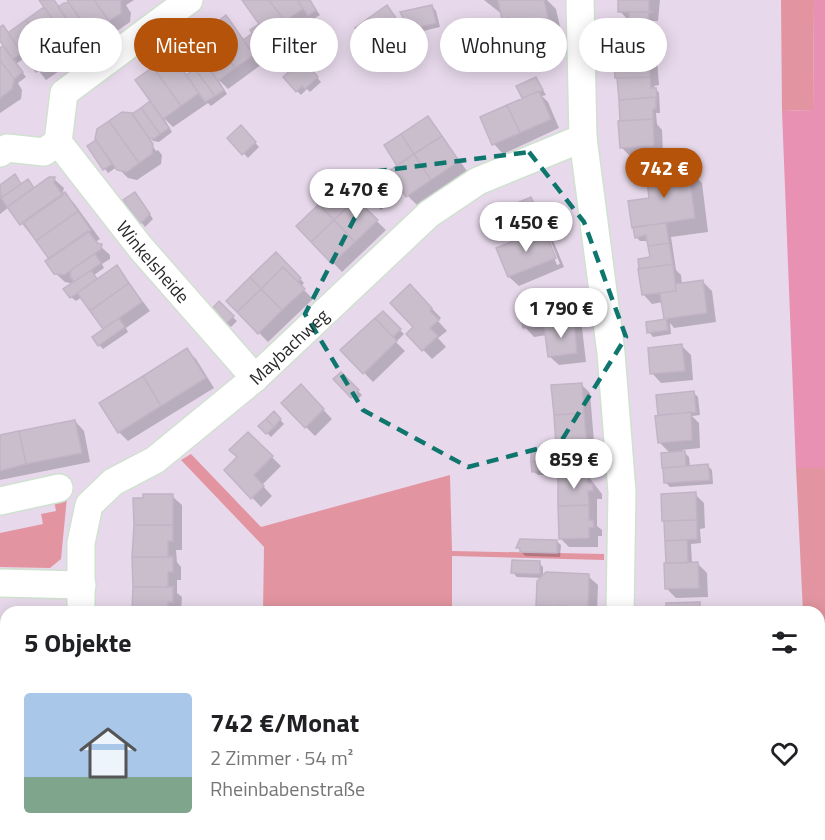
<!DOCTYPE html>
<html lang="de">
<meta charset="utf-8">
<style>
body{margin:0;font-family:"Titillium Web",sans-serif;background:#f2f2f2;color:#202124;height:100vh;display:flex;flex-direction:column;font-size:22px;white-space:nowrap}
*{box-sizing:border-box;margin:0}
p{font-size:20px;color:#757577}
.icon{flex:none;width:33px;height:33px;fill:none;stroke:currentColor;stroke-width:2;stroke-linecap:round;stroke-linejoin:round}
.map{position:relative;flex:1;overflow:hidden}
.details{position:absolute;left:0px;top:606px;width:825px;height:234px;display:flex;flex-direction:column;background:#fff;border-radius:18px 18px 0 0;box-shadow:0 3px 15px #0003}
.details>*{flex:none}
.guide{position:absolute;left:18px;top:18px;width:789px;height:54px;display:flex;gap:12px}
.price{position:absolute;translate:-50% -51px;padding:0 14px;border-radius:21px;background:#fff;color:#222;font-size:20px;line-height:39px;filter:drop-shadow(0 2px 3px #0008)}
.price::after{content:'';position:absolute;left:50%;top:36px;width:18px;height:14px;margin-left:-9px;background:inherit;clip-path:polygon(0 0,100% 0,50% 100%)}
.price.current{background:#b45309;color:#fff}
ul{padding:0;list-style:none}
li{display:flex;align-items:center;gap:18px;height:150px;padding:0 24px}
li+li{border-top:2px solid #e0e0e0}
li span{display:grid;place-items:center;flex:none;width:168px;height:120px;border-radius:6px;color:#555}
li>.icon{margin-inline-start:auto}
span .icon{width:72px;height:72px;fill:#fffc;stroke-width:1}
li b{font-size:26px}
h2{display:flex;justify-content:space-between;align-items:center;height:72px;padding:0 24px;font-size:26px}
.tag{padding:0 21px;border-radius:27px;background:#fff;box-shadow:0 3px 15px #0003;font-size:21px;line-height:54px}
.tag.current{background:#b45309;color:#fff}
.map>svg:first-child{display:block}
</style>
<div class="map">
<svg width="825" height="840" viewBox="0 0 825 840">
<rect width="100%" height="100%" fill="#e7d9eb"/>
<!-- green -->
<path fill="#e295a0" d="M781,0H814L813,110L782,111Z
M191,454L261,527L450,475L452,551L604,554V560L452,556V612H263L264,547L181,460Z
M796,468H825V840H817V834H819V612H803Z
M53,496L67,497L61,559L50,568L0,567V533L43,524L41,514L56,511Z"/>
<!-- pitch -->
<path fill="#e991b2" d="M814,0H825V468H796L782,111L813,110Z"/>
<!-- shadow -->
<path fill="#0003" fill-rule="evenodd" d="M41,0H54L59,8L71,4L68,0H134L126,5L131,13L130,22L107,38L97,37L91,31L82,37L72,24L63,31L81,56L46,80L27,56L16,64L26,77L18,83L22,90L21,99L0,113V50L5,46L0,38V29L9,34L46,7Z
M244,0H309L320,15L277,43L268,34L281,56L265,67L262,64L228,89L218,79L227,94L211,106L208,103L173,127L164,118L172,132L159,142L153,141L139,121H136L156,151L158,150L162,155L161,164L137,180L128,178L117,167L108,173L89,147L153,102L171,56L188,76L206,63L226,17L244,40L261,24Z
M484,0H547L556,9L565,48L532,59L516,42L513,29L503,15Z
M620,0H660L658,21H652V28H648L649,40L629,41L625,37L634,27L620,11Z
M387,6L405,32L395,40L401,49L389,59L382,51L377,54L357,28Z
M432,6L436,11L440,27L415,33L411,29Z
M648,51L657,60L659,85L654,86L659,93L660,113H656L657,124L662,130L663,154L630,156L621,147L623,122L617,78Z
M307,66L321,82L310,92L307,89L301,95L297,91Z
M536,79L546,95L542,96L548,102L559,128L503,154L494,144L482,118L524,99L518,87Z
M241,127L259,147L248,158L229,138Z
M446,142L467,171L417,205L408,196Z
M688,169L702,183L708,232L671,237L676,270L681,275L682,284L703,282L712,291L716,322L674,328L670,323L671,334L653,337L649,332L647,323L667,320L663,302L652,304L643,294L652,258L647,241H640L636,237L650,199Z
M15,176L22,185L28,181L35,189L54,179L64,188L62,196L65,194L74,203L100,239L97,241L99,245L110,255V259L102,264L104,268L94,275L98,280L117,267L150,311L126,328L128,332L103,349L99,345L105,329L82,297L76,301L71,297L74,284L65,282L55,273L50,259L9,207L0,214V187Z
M384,180L397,197L381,210L377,206L370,184Z
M336,187L352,205L356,201L386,230L342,272L298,226Z
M139,198L153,219L145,227L125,201Z
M531,199L540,208L564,267L519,286L509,277L498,249L518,241L505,210ZM534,208H537L560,264L557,265Z
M276,254L304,283L301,287L313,299L268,342L228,301Z
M410,286L441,318L438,321L447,331L438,338L446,347L432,359L408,334L415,327Z
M570,293L579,302L586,362L559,365L549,356L547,335L534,337L525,327Z
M219,304L237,321L231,327L213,310Z
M383,313L404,334L396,342L405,351L373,382L342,350Z
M682,346L691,355L693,380L661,383L652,373Z
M187,350L196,359L214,388L128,441L119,432Z
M341,374L362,395L356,401L335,379Z
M581,384L590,393L595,454L567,456L558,446Z
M301,386L332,419L315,436L306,427Z
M694,393L698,397L700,415L692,416L699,423L700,448L682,450L689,457L690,467L708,466L712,470L713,484L670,487L666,483L663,454H671L659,442V415Z
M274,413L284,424L271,437L260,426Z
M75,421L84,431L90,462L0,480V436Z
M248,434L281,466L262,485L272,496L261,507L226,470L239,458Z
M540,453L545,457L546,475H538L533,471Z
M588,476L602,494V499H597V526L602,530V536H598V547H569L560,538Z
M695,494L704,503L705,528L700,529L701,543L691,544L692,564H698L707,573L708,597L676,598L667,589L665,520Z
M172,496L182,505V550H176L177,562L181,567V580H177V593L182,597L181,611L134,612Z
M556,541L561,545L560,557L525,556L518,548Z
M539,563L543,567V577L588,576L598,585L597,612H544L537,605L542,578L517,577L513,573Z
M699,604L703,612H668Z
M0,627L6,628V671L0,670Z
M0,818H6V834H54V840H0Z
M119,834H161V838L119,840Z
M261,834H292V840H267Z
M339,834H370V839L345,840Z
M418,834H445V836L421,837Z
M515,834H540L539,840H515Z
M655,834H697V840H655Z"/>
<!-- building -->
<path fill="#cabecc" stroke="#c3b3c6" stroke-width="1.5" d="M39,0H54L68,20L58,27Z
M67,0H94L109,21L97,30L86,28Z
M94,0H121V13L109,21Z
M242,0H269L285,21L266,34Z
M269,0H297L303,9L285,21Z
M297,0H310L316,10L308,16Z
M498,0H544L552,34L515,43L509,18L502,20Z
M618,0H649V10L652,12H618Z
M64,3H69L86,27L76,33L58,7Z
M387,5L402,27L392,35L398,45L383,55L377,47L371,51L355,28Z
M432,5L436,23L409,30L400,12Z
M44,7L73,46L54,60L26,20Z
M629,12H649L648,24H629Z
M226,15L254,55L235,68L208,29Z
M26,20L54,60L36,72L8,33Z
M259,24L278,51L269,57L250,30Z
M3,25L22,53L13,59L0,41V27Z
M645,25V36L623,37L622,26Z
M208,29L235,68L218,81L189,41Z
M252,34L269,57L260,64L243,40Z
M532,39L533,42L545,39L548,50L526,55L523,41Z
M3,46L23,72L14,79L0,60V48Z
M649,49L650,77L615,78L614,51Z
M171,54L199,93L181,106L153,67Z
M303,59L318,77L305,89L302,86L296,92L283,77Z
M0,60L14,79L12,89L0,98Z
M204,62L224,90L215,96L195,69Z
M153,67L181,106L163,119L135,80Z
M195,69L215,96L205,102L186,75Z
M536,77L543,90L522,98L516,86Z
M650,77L651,88H656L657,97L619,100L617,78Z
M539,91L551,119L520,133L507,105Z
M656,97V109H653V119L620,121L619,100Z
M150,101L169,128L160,134L141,108Z
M507,105L520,133L492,145L480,117Z
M141,108L160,134L154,139L149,138L132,114Z
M122,112L132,113L153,144L152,154L139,163L109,121Z
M428,116L442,136L414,154L401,134Z
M653,119L654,146L620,148L618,121Z
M109,121L139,163L127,172L117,170L95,139L97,129Z
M241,125L256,142L242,155L227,138Z
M401,134L414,154L397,166L384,145Z
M442,136L459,161L431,180L414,154Z
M96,140L112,164L103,170L87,146Z
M414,154L431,180L406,197L389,171Z
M688,167L695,218L632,228L628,201L649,198L646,172Z
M15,174L21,184L1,198L0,185Z
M380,174L394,192L376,207L358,185L366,179L370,183Z
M49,177H55L54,183L63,195L20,225L7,207Z
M28,179L34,188L7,207L1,198Z
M336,185L352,202L334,220L317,203Z
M65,192L78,211L36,241L23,222Z
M135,192L150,214L140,224L123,200Z
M531,197L544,229L516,240L503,209Z
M356,199L378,220L355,242L334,220Z
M319,204L334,220L311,242L296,226Z
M78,211L91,230L49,259L36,241Z
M334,220L355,242L332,264L311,242Z
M666,223L669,243L648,246L646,235L635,238L633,227Z
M544,229L556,258L508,277L496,248Z
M88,231L97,243L102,244L101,249L64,275L54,274L45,261Z
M669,243L673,264L639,269L638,259L650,257L648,246Z
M276,252L301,278L298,282L283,267L261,289L250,277Z
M95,254L101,263L74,282L70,276L71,270Z
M673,264L676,291L642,295L638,269Z
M117,265L129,283L90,311L77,293Z
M283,267L305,289L282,310L261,289Z
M91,270L97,279L70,298L63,289Z
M250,277L261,289L237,312L226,301Z
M703,280L707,313L664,319L660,293L676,291L675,284Z
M129,283L142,302L103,329L90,311Z
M410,284L432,308L430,311L439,320L430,328L438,336L422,351L406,334L413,327L390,303Z
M261,289L282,310L258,334L237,312Z
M570,291L574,322L523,328L518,297Z
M219,301L234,316L226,324L211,310Z
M383,311L401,329L393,337L375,318Z
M119,318L125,327L98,346L92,337Z
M375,318L397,341L363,374L340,350Z
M666,319L668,330L647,333L646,322Z
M574,322L577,353L548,357L544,326Z
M682,344L685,371L650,374L648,348Z
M187,348L206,378L161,406L143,376Z
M341,372L359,390L351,398L333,379Z
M143,376L161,406L118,433L99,403Z
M582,383L584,413L554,415L551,385Z
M301,384L324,409L305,428L281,403Z
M694,391L696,412L658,415L656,395Z
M274,411L281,419L274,427L266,419Z
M691,412L692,440L658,443L655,416Z
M584,413L587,445L556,447L554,415Z
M266,419L274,427L266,434L258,426Z
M75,420L82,453L26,464L19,431Z
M19,431L26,464L0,471V435Z
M248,432L273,456L254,475L264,486L251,499L224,470L237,457L229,450Z
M541,451V461L531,462V452Z
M685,451L686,466L662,468L661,453Z
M541,461L542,471L532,472L531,462Z
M708,464L710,480L664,483L663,468Z
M588,474V483H593V491H588L589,505L558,506V475Z
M696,492L697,520L662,521L661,494Z
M143,494H173V525H134L133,498H143Z
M589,505V520H593L594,527L589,528V538L559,539L558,506Z
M697,520V539L665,541L664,521Z
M134,525H173V541H168V556L173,557H132Z
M520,539L557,540V553L520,552V548H516Z
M687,540L688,563H666L665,541Z
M132,557H173V572H168V587H173H133Z
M512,560L540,561V574L511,573Z
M698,562L699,588L665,589L664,563Z
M546,572L589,574L588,608L536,606L537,581Z
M133,587H173V603L168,602V612H132Z
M700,602V612H666V603Z
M558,606L588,608V612H558Z
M0,627L6,628V662H0Z
M0,816H6V834H41V840H0Z
M118,834H139V840H118Z
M514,834H536L535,838L513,840Z
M654,834H688V840H653Z"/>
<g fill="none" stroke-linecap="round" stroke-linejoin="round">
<!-- minor casing -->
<g stroke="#cfe1cf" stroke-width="30">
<g id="minor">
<path d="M580,0L583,138L611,353L622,492L620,612"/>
<path id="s1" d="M58,142L140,247L255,378"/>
<path d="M0,153L7,148L44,152L58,142L64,93L189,0"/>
<path d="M0,501L59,488"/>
<path d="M0,583L82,585"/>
<path id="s2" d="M81,612V543L89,505L113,482L155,460L255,378L429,214L478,181L583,138"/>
<path d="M80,840V834"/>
<path d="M602,840V834"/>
</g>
</g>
<!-- minor -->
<use href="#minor" stroke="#fff" stroke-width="27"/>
</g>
<!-- marked area -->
<path fill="none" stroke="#0f766e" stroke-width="4.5" stroke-dasharray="12 8" stroke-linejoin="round" d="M529,152L584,222L626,337L560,443L468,467L363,410L305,314L379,171Z"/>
<g text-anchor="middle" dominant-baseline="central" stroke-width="4.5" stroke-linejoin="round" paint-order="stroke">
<!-- street labels -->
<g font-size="18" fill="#282828" stroke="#fff">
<text stroke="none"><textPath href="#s1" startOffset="153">Winkelsheide</textPath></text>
<text stroke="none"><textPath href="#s2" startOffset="364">Maybachweg</textPath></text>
</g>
</g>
</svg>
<b class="price current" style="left:664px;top:199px">742 €</b>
<b class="price" style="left:356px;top:220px">2 470 €</b>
<b class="price" style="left:526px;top:253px">1 450 €</b>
<b class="price" style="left:561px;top:339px">1 790 €</b>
<b class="price" style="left:574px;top:490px">859 €</b>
<div class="guide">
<a class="tag">Kaufen</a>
<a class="tag current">Mieten</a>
<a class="tag">Filter</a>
<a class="tag">Neu</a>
<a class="tag">Wohnung</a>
<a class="tag">Haus</a>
</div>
<section class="details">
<h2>5 Objekte<svg class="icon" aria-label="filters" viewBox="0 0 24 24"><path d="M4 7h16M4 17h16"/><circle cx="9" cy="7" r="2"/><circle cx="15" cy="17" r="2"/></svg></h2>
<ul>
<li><span style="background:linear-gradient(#a9c7e8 70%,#7fa58c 0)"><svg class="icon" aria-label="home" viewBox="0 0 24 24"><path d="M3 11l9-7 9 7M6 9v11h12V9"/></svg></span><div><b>742 €/Monat</b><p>2 Zimmer · 54 m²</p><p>Rheinbabenstraße</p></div><svg class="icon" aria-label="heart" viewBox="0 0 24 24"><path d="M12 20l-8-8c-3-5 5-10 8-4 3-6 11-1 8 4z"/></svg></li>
</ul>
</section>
</div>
